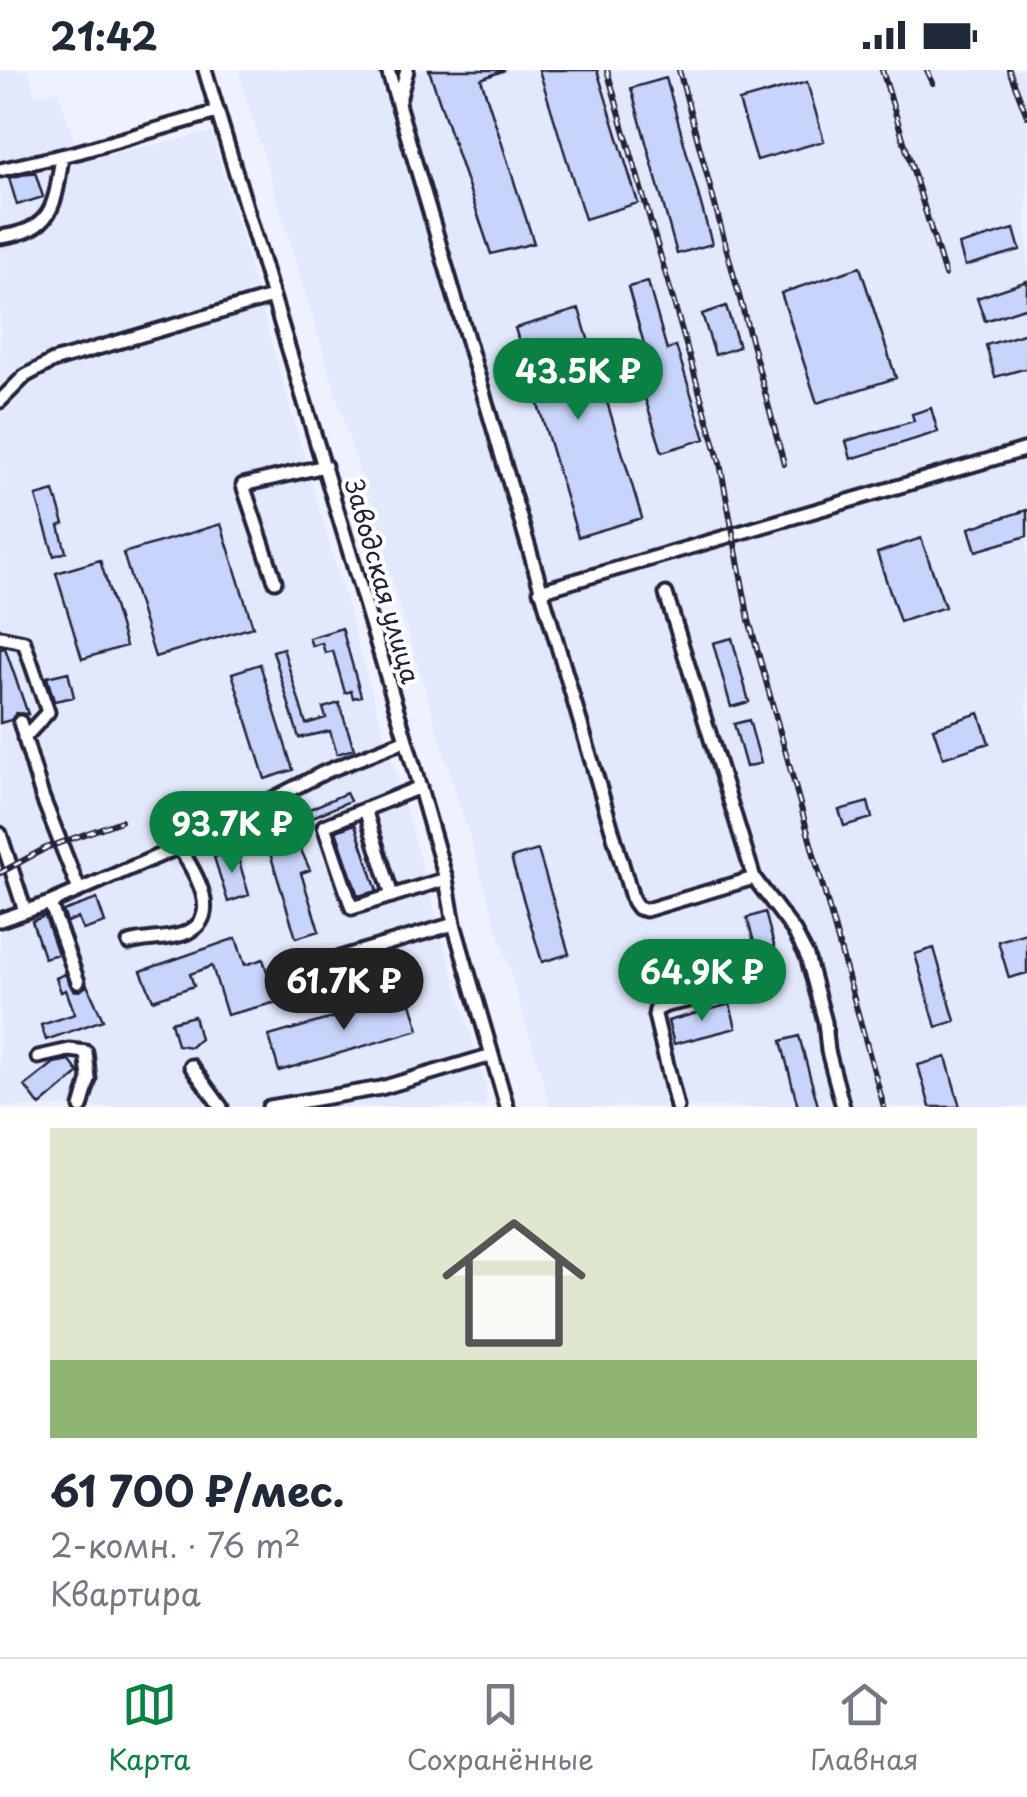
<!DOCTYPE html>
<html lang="ru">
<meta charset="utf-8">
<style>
body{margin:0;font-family:"Playpen Sans",sans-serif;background:#f6f6f7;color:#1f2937;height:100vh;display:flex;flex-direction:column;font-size:38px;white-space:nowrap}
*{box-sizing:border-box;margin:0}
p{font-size:32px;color:#747a83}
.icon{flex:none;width:55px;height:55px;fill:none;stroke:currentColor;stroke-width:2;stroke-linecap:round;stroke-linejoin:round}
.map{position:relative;height:1037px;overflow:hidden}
.details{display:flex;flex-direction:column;background:#fff;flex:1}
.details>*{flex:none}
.price{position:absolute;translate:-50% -85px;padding:0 22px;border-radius:35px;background:#0b8043;color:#fff;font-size:32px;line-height:65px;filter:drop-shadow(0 2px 5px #0008)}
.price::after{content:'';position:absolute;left:50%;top:60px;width:30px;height:22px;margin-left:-15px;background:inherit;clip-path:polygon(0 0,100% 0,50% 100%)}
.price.active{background:#222;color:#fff}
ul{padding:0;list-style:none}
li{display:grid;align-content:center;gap:20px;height:530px;padding:0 50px}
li+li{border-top:2px solid #e0e1e3}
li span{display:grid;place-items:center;height:310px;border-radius:0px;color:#555}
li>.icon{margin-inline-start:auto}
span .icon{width:180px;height:180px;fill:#fffc;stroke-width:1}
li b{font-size:42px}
.status{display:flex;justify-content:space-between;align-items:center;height:70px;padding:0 50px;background:#fff;direction:ltr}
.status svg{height:28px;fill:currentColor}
.tab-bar{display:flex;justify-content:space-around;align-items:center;height:140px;border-top:2px solid #e0e1e3;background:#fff;font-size:28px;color:#747a83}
.tab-bar a{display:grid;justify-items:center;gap:5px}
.tab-bar .active{color:#0b8043}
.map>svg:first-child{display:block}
</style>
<div class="status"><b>21:42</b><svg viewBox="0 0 49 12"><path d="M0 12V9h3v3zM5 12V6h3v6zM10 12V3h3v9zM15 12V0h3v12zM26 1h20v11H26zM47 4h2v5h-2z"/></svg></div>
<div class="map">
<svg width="1027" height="1037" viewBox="0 0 1027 1037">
<rect width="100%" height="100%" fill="#eef2fe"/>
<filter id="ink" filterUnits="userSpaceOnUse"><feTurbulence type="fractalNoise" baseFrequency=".01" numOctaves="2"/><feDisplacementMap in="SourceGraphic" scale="20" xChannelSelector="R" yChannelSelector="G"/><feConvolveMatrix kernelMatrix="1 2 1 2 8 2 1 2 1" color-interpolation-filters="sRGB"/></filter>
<g filter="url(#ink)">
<!-- built -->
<path fill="#e3e9fd" d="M0,0H28L36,26L58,20L81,91L211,62L487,1022L485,1037H0Z
M238,0H1027V1037H551Z"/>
<!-- building -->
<path fill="#c8d4fb" stroke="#22223b" stroke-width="2.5" d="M429,0H505L481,9L534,173L491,184Z
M539,0H597L638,133L585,149Z
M666,8L712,174L677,184L631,18Z
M807,12L824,71L757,90L739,31Z
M35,102L43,127L17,135L9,108Z
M1014,159L1020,180L965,196L959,175Z
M860,197L896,308L817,333L781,223Z
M1027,211V237L985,251L977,228Z
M648,212L667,280L676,276L705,369L662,382L633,290L647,285L628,217Z
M726,236L739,277L715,285L702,244Z
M579,239L642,448L578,467L515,258Z
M1027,263V298L995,307L986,275Z
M931,338L938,362L851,389L846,371L914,351L912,344Z
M54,421L64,454L59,456L66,482L54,486L36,426Z
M1027,440V466L976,481L969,458Z
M221,454L253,557L155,587L123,483Z
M921,468L945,537L900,552L877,483Z
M100,490L126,576L82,589L56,503Z
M342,558L361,626L353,628L351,621L345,623L333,581L325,583L322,573L312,576L309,568Z
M732,568L749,632L731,637L713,573Z
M5,578L28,644L16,643L11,650L0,653V579Z
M283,578L306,654L326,648L323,638L339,633L354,679L337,684L330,661L299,668L273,581Z
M260,594L293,700L265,709L232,603Z
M68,602L74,627L54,631L47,607Z
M979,643L989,673L943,688L933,658Z
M749,650L761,693L746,697L734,654Z
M346,723L350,731L292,756L289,748Z
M203,728L212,745L170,765L162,748Z
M868,732L872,748L844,756L839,740Z
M355,754L377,821L358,826L336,761Z
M293,762L310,800L301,803L319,861L296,868L266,770Z
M538,780L569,884L542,892L511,788Z
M236,781L249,825L228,832L214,787Z
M97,829L105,853L83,860L78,848L67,852L63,841Z
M765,842L778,890L719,908L712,885L754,872L747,848Z
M45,846L58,884L44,888L32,851Z
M1027,863V903L1009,908L998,871Z
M236,868L245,895L263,889L277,932L227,945L212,896L190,904L194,916L153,930L141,901Z
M934,878L955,951L936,957L915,884Z
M65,904L73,920L80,921L87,915L103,950L46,970L41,955L75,944L66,920L61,922L56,908Z
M409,926L419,960L279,1001L269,966Z
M730,934L736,958L674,974L668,951Z
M194,946L200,969L191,977L177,975L171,952Z
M799,966L818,1036L813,1037H798L781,971Z
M946,987L960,1037H930L918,995Z
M69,990L79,1003L40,1036L25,1016L54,993Z"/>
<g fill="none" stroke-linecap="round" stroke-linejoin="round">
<!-- minor casing -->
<g stroke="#22223b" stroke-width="19">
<path id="minor" d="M205,0L406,670L446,809L454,854L507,1037
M388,0L633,831L638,838L646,840L754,808
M398,34L407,0
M0,100L78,82L217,42
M0,167C54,160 55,135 62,86
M0,331L25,306L53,291L272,227
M275,511L243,415L325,396
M540,521L1027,379
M666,524L754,808L794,861L807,886L825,952L828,981L843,1037
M0,567L24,572L48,642L24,668
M20,652L42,726L79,820
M420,717L324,756L352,838L446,809
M365,739L392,826
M0,764L25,841
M50,833L78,912
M0,850L50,833L179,777L325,702L406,670
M129,873C147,868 165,870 183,864C226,849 194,801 179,777
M278,906L454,854
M38,987L69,980L86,982L89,1009L81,1037
M191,996L221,1037
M269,1037L381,1018L492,985
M677,1037L655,945L656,940L666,935L727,922"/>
</g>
<!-- minor -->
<use href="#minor" stroke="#fff" stroke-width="11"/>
<!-- rail casing -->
<g stroke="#22223b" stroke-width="6">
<path id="rail" d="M607,0L720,393L749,550L884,1037
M679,0L784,394
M882,0L945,205
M927,0L933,13
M1009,0L1027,46
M0,803L46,778L121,751"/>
</g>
<!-- rail -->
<use href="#rail" stroke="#fff" stroke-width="2.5" stroke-dasharray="8" stroke-linecap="butt"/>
</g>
</g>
<g text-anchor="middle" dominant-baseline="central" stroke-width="8" stroke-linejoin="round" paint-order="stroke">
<!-- street labels -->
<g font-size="25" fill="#22223b" stroke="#fff">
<text transform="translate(383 511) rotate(74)">Заводская улица</text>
</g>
</g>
</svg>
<b class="price" style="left:578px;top:353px">43.5K ₽</b>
<b class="price" style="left:232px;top:806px">93.7K ₽</b>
<b class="price" style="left:702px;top:954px">64.9K ₽</b>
<b class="price active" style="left:344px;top:963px">61.7K ₽</b>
</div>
<section class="details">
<ul>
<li><span style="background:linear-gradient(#dfe7d0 75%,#8fb573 0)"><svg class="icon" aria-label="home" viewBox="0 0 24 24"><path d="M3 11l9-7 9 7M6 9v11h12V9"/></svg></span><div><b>61 700 ₽/мес.</b><p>2-комн. · 76 m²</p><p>Квартира</p></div></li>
</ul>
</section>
<nav class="tab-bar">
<a class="active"><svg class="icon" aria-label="map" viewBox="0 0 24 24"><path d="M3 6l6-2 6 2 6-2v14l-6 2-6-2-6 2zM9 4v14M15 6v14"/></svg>Карта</a>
<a><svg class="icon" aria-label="saved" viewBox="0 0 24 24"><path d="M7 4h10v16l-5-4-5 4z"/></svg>Сохранённые</a>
<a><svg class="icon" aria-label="home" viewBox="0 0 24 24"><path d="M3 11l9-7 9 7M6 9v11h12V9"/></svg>Главная</a>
</nav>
